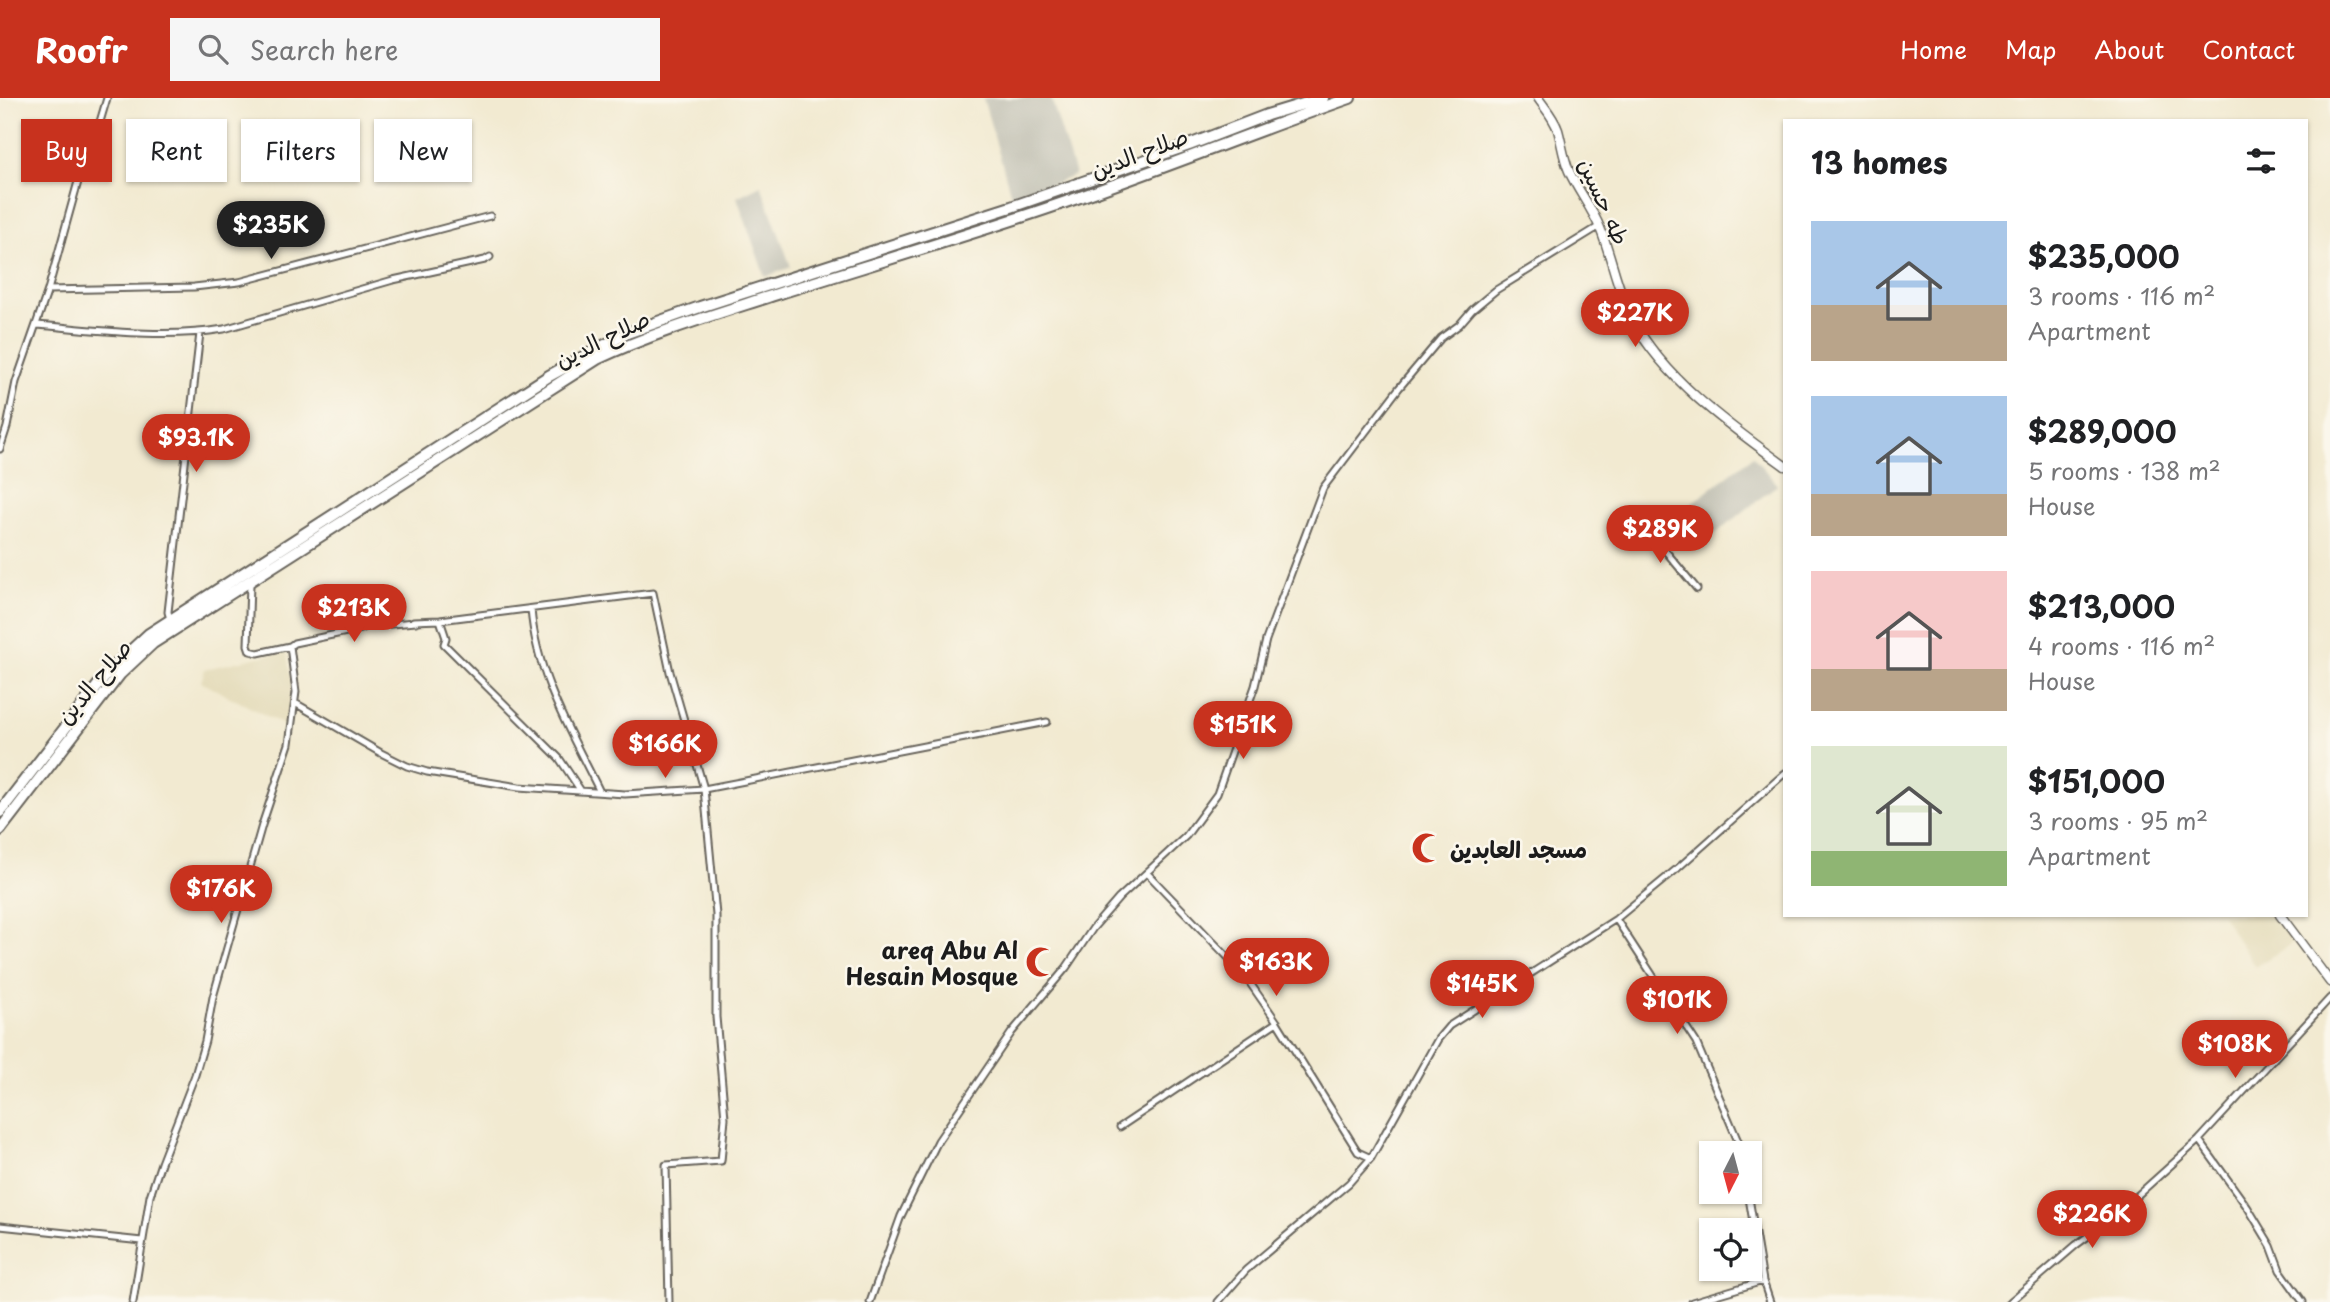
<!DOCTYPE html>
<meta charset="utf-8">
<style>
body{margin:0;font-family:"Playpen Sans","Playpen Sans Arabic",sans-serif;background:#f6f6f6;color:#202124;height:100vh;display:flex;flex-direction:column;font-size:26px;white-space:nowrap}
*{box-sizing:border-box;margin:0}
p{font-size:23px;color:#757577}
.icon{flex:none;width:38px;height:38px;fill:none;stroke:currentColor;stroke-width:2;stroke-linecap:round;stroke-linejoin:round}
.map{position:relative;flex:1;overflow:hidden}
.side{position:absolute;left:1783px;top:21px;width:525px;height:798px;display:flex;flex-direction:column;background:#fff;border-radius:0px;box-shadow:0 2px 5px #0004}
.side>*{flex:none}
.top-card{position:absolute;left:21px;top:21px;width:665px;height:63px;display:flex;gap:14px}
.needle{width:46px;rotate:186deg}
.buttons{position:absolute;left:1699px;top:1043px;display:grid;gap:14px}
.buttons a{display:grid;place-items:center;width:63px;height:63px;border-radius:0px;background:#fff;box-shadow:0 2px 5px #0004;font-size:35px}
.price{position:absolute;translate:-50% -60px;padding:0 16px;border-radius:24px;background:#c8321e;color:#fff;font-size:23px;line-height:46px;filter:drop-shadow(0 2px 4px #0008)}
.price::after{content:'';position:absolute;left:50%;top:42px;width:21px;height:16px;margin-left:-10px;background:inherit;clip-path:polygon(0 0,100% 0,50% 100%)}
.price.active{background:#222;color:#fff}
ul{padding:0;list-style:none}
li{display:flex;align-items:center;gap:21px;height:175px;padding:0 28px}
li span{display:grid;place-items:center;flex:none;width:196px;height:140px;border-radius:0px;color:#555}
li>.icon{margin-inline-start:auto}
span .icon{width:84px;height:84px;fill:#fffc;stroke-width:1}
li b{font-size:30px}
h2{display:flex;justify-content:space-between;align-items:center;height:84px;padding:0 28px;font-size:30px}
.chip{padding:0 24px;border-radius:0px;background:#fff;box-shadow:0 2px 5px #0004;font-size:24px;line-height:63px}
.chip.active{background:#c8321e;color:#fff}
header{display:flex;align-items:center;gap:42px;box-sizing:border-box;height:98px;padding:0 35px;background:#c8321e;color:#fff}
header strong{font-size:33px}
nav{display:flex;gap:38px;margin-inline-start:auto;font-size:24px}
.search{width:490px;height:63px;background:#f6f6f6;display:flex;align-items:center;gap:18px;box-sizing:border-box;padding:0 24px;border-radius:0px;color:#757577;font-size:26px}
.map>svg:first-child{display:block}
</style>
<header>
<strong>Roofr</strong>
<div class="search"><svg class="icon" aria-label="search" viewBox="0 0 24 24"><circle cx="10" cy="10" r="6"/><path d="M15 15l6 6"/></svg>Search here</div>
<nav><a>Home</a><a>Map</a><a>About</a><a>Contact</a></nav>
</header>
<div class="map">
<svg width="2330" height="1204" viewBox="0 0 2330 1204">
<rect width="100%" height="100%" fill="#fbf7ec"/>
<filter id="ink" filterUnits="userSpaceOnUse"><feTurbulence type="fractalNoise" baseFrequency=".0143" numOctaves="2"/><feDisplacementMap in="SourceGraphic" scale="14" xChannelSelector="R" yChannelSelector="G"/><feConvolveMatrix kernelMatrix="1 2 1 2 8 2 1 2 1" color-interpolation-filters="sRGB"/></filter>
<filter id="wash" filterUnits="userSpaceOnUse"><feTurbulence type="fractalNoise" baseFrequency=".00686" numOctaves="4" result="noise"/><feDisplacementMap in="SourceGraphic" scale="28" xChannelSelector="R" yChannelSelector="G"/><feGaussianBlur stdDeviation="1.57" result="paint"/><feColorMatrix in="noise" values="0 0 0 0 0 0 0 0 0 0 0 0 0 0 0 0 0 1.4 0 .05"/><feComposite in="paint" operator="in"/></filter>
<g filter="url(#wash)">
<rect width="100%" height="100%" fill="#f2ead1"/>
<!-- built -->
<path fill="#e4dbba" d="M282,554L287,556L292,589L290,595H292L288,629L201,584L205,571Z
M2222,817H2277L2294,844L2255,869Z"/>
<!-- industrial -->
<path fill="#c6c5b8" d="M983,0H1051L1075,77L1013,104Z
M761,87L791,169L765,179L737,99Z
M1753,358L1777,387L1696,451L1673,420Z"/>
</g>
<g filter="url(#ink)">
<g fill="none" stroke-linecap="round" stroke-linejoin="round">
<!-- street casing -->
<g stroke="#67645b" stroke-width="9">
<path id="street" d="M48,192L194,189L239,184L490,118
M37,227C98,232 163,241 224,231L393,182L485,162L490,159
M0,351L7,329L16,284L48,192L79,80L94,44L107,0
M1643,426L1697,491
M531,511C536,577 571,635 600,694
M170,521L168,514L200,235
M440,522L446,540L444,546L559,660L581,693
M413,523L440,522L653,495L670,574L704,691L716,817V919L725,1020L721,1063L666,1067L669,1204
M290,548L294,545L361,531L367,528L416,524
M295,605L381,655L407,668L427,674L519,689L625,696L704,691L1047,624
M1147,775L1243,875L1277,924L1358,1054L1371,1060
M1616,821L1696,944L1743,1055
M1120,1029L1277,924
M2199,1042L2248,1110L2271,1148L2280,1172L2303,1204
M1748,1094L1763,1183L1770,1204
M0,1128L142,1143
M133,1204L150,1098L161,1065L195,977L205,943L213,899L262,727L289,646L296,594L290,548L258,555L250,553L248,547L250,486
M870,1204L901,1118L938,1043L1012,934L1066,870L1093,830L1119,800L1186,738L1217,696L1255,588L1266,542L1323,390L1399,290L1441,240L1459,227L1472,212L1496,192L1600,128
M1218,1204L1246,1172L1349,1085L1371,1060L1438,941L1449,928L1616,821L1678,770L1785,675
M1692,1204L1763,1183
M2010,1204L2076,1147L2110,1122L2199,1042L2330,900"/>
</g>
<!-- secondary casing -->
<g stroke="#67645b" stroke-width="11">
<path id="secondary" d="M1538,0C1545,10 1554,20 1558,32C1562,46 1563,59 1569,73C1578,93 1592,110 1600,130C1612,159 1617,192 1632,221C1665,282 1730,328 1785,368
M2280,817L2330,884"/>
</g>
<!-- highway casing -->
<g stroke="#67645b" stroke-width="14">
<path id="highway" d="M0,714L110,572L149,536L549,278L627,235L700,209L1011,109L1189,47L1267,17L1323,0
M0,732L120,576L153,545L597,261C655,234 716,216 777,196C856,171 936,147 1015,121C1128,85 1238,39 1350,0"/>
</g>
<!-- street -->
<use href="#street" stroke="#fff" stroke-width="5"/>
<!-- secondary -->
<use href="#secondary" stroke="#fff" stroke-width="8"/>
<!-- highway -->
<use href="#highway" stroke="#fff" stroke-width="10"/>
</g>
</g>
<!-- icons -->
<defs>
<g id="mosque-bare" transform="scale(2.415)"><path d="M3.5-4.9A6 6 0 1 0 3.5 4.9A5 5 0 1 1 3.5-4.9Z" fill="#c8321e" stroke="#fbf7ec" stroke-width="2.5" paint-order="stroke"/></g>
</defs>
<g fill-rule="evenodd">
<use href="#mosque-bare" x="1427" y="750"/>
<use href="#mosque-bare" x="1041" y="864"/>
</g>
<g text-anchor="middle" dominant-baseline="central" stroke-width="5" stroke-linejoin="round" paint-order="stroke">
<!-- street labels -->
<g font-size="23" fill="#1c1c1c" stroke="#fbf7ec">
<text transform="translate(1139 54) rotate(-21)">صلاح الدين</text>
<text transform="translate(1605 103) rotate(66)">طه حسين</text>
<text transform="translate(602 240) rotate(-26)">صلاح الدين</text>
<text transform="translate(93 583) rotate(-50)">صلاح الدين</text>
</g>
<!-- poi labels -->
<g font-size="23" font-weight="bold" fill="#1c1c1c" stroke="#fbf7ec" text-anchor="start">
<text x="1450" y="750">مسجد العابدين</text>
<text x="1018" y="851" text-anchor="end">areq Abu Al<tspan x="1018" dy="26">Hesain Mosque</tspan></text>
</g>
</g>
</svg>
<div class="buttons">
<a><svg class="needle" viewBox="-14 -14 28 28"><path d="M0-13l5 13h-10z" fill="#e53935"/><path d="M0 13l5-13h-10z" fill="#757577"/></svg></a>
<a><svg class="icon" aria-label="locate" viewBox="0 0 24 24"><circle cx="12" cy="12" r="6"/><path d="M12 2v4M12 18v4M2 12h4M18 12h4"/></svg></a>
</div>
<b class="price active" style="left:271px;top:163px">$235K</b>
<b class="price" style="left:1635px;top:251px">$227K</b>
<b class="price" style="left:196px;top:376px">$93.1K</b>
<b class="price" style="left:1660px;top:467px">$289K</b>
<b class="price" style="left:354px;top:546px">$213K</b>
<b class="price" style="left:1243px;top:663px">$151K</b>
<b class="price" style="left:665px;top:682px">$166K</b>
<b class="price" style="left:221px;top:827px">$176K</b>
<b class="price" style="left:1276px;top:900px">$163K</b>
<b class="price" style="left:1482px;top:922px">$145K</b>
<b class="price" style="left:1677px;top:938px">$101K</b>
<b class="price" style="left:2235px;top:982px">$108K</b>
<b class="price" style="left:2092px;top:1152px">$226K</b>
<div class="top-card">
<a class="chip active">Buy</a>
<a class="chip">Rent</a>
<a class="chip">Filters</a>
<a class="chip">New</a>
</div>
<section class="side">
<h2>13 homes<svg class="icon" aria-label="filters" viewBox="0 0 24 24"><path d="M4 7h16M4 17h16"/><circle cx="9" cy="7" r="2"/><circle cx="15" cy="17" r="2"/></svg></h2>
<ul>
<li><span style="background:linear-gradient(#a9c7e8 60%,#b9a48a 0)"><svg class="icon" aria-label="home" viewBox="0 0 24 24"><path d="M3 11l9-7 9 7M6 9v11h12V9"/></svg></span><div><b>$235,000</b><p>3 rooms · 116 m²</p><p>Apartment</p></div></li>
<li><span style="background:linear-gradient(#a9c7e8 70%,#b9a48a 0)"><svg class="icon" aria-label="home" viewBox="0 0 24 24"><path d="M3 11l9-7 9 7M6 9v11h12V9"/></svg></span><div><b>$289,000</b><p>5 rooms · 138 m²</p><p>House</p></div></li>
<li><span style="background:linear-gradient(#f6c9c9 70%,#b9a48a 0)"><svg class="icon" aria-label="home" viewBox="0 0 24 24"><path d="M3 11l9-7 9 7M6 9v11h12V9"/></svg></span><div><b>$213,000</b><p>4 rooms · 116 m²</p><p>House</p></div></li>
<li><span style="background:linear-gradient(#dfe7d0 75%,#8fb573 0)"><svg class="icon" aria-label="home" viewBox="0 0 24 24"><path d="M3 11l9-7 9 7M6 9v11h12V9"/></svg></span><div><b>$151,000</b><p>3 rooms · 95 m²</p><p>Apartment</p></div></li>
</ul>
</section>
</div>
